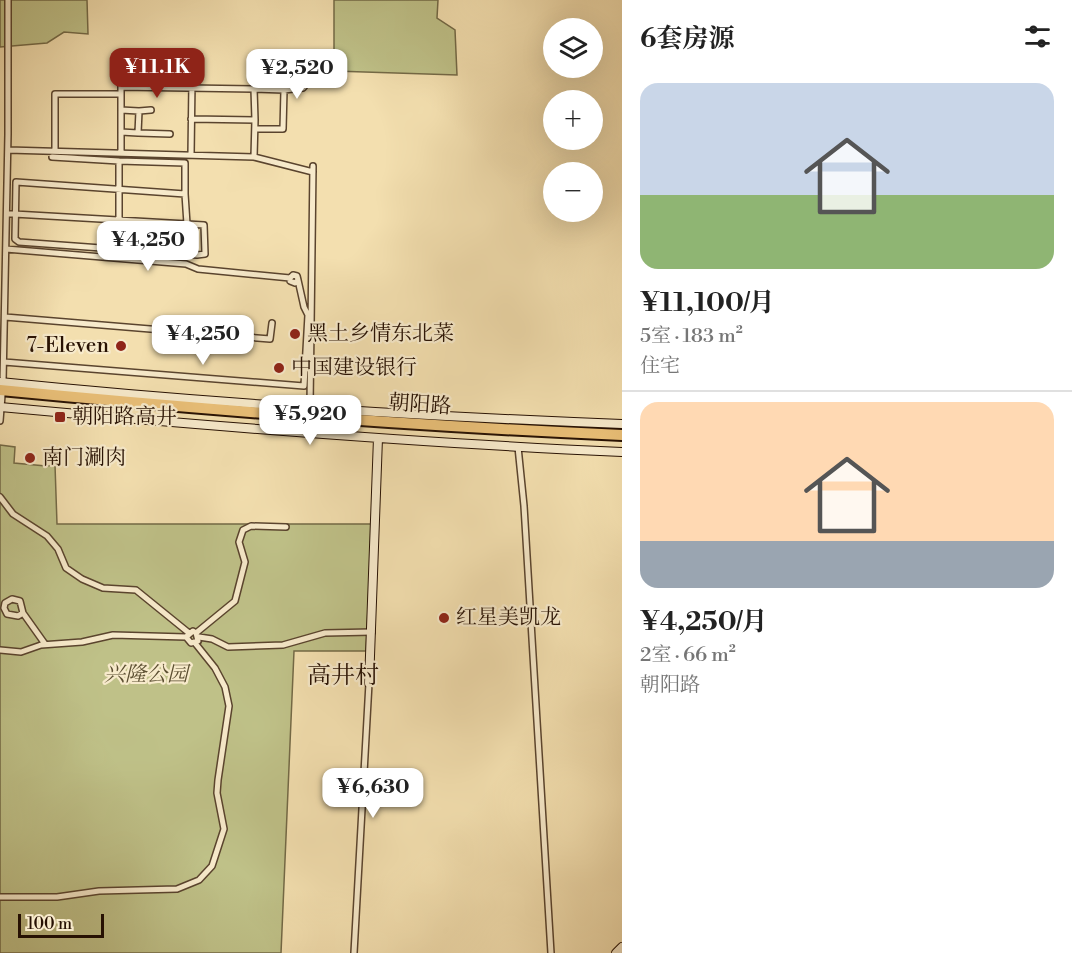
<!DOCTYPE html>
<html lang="zh">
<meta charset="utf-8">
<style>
body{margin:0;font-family:"Libre Bodoni","Noto Serif SC",serif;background:#f6f6f6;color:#222;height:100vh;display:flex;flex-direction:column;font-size:22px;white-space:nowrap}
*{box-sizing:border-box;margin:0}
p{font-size:20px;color:#767676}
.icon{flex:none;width:33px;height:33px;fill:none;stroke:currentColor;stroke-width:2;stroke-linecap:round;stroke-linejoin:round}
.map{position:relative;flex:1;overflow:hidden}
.details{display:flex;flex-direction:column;background:#fff;width:450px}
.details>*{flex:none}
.buttons{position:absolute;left:543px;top:18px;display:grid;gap:12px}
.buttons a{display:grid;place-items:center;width:60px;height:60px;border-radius:50%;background:#fff;box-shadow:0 6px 24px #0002;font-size:30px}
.scale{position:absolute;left:18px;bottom:15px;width:86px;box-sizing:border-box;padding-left:6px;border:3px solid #271103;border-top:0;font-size:16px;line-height:21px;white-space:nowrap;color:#271103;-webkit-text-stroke:4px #f7eacb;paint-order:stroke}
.price{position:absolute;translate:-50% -51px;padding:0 14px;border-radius:12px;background:#fff;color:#222;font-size:20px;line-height:39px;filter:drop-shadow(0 2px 3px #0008)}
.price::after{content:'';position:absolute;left:50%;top:36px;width:18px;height:14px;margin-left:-9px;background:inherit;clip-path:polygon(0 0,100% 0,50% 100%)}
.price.current{background:#8f2418;color:#fff}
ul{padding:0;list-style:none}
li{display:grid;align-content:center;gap:12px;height:318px;padding:0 18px}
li+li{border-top:2px solid #e0e0e0}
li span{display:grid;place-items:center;height:186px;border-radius:18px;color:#555}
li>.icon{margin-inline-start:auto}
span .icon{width:108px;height:108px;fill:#fffc;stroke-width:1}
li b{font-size:26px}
h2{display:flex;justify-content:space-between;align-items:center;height:72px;padding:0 18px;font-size:26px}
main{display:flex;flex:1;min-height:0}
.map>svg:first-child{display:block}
</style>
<main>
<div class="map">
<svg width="622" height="953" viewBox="0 0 622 953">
<rect width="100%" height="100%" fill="#f3dfaf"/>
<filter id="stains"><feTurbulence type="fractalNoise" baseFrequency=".00333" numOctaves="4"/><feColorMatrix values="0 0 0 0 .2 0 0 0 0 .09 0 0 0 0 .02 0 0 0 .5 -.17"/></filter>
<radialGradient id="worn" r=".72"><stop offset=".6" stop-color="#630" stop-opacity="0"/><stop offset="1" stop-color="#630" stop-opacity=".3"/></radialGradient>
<!-- green -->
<path fill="#bfc188" stroke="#736946" stroke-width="1.5" d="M0,0H87L88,34L64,32L47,43L0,47Z
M334,0H438L437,18L455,30L457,75L334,71Z
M0,445L15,447L14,463L46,466L55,465L57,524H372L366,651H294L281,953H0Z"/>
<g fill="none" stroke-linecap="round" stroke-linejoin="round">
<!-- street casing -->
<g stroke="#5a442e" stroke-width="8">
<path id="street" d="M121,87L254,89L255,120
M254,89L284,90L303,88L309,81L337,78
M121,94V72L186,73L192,81L191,155
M139,111L151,110
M191,119L255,120L254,157
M255,129H283L284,90
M121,132L138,133L139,111L121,110
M138,133L170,134
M8,150L254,157L313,172
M55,151V94H121V153
M52,157L119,161V220
M119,161L185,163V194
M7,214H14L187,224L204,225L205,254L197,255L19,242L15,239L16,182L185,194L187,224
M6,249L186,264L198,269L290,278L293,275L297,276L298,280L295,283L290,281V278
M5,317L270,339L272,323
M4,362L304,386L308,315L304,307L298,280
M310,406L313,166
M0,421L3,382L8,134V0
M518,447L524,506L551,953
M0,497L13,514L47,536L58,549L66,568L82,579L103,588L136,590L189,633
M23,613L18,616L7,614L4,608L5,603L12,599L20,601L23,613L45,644
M196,633L235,601L245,562L239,542L243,530L251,526L286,527
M199,637L212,639L228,647L283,645L325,633L372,632
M0,650L21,652L41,645L82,642L113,635L186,637L193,631L196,633L198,641L191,643L186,637
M0,897H57L99,891L177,889L199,880L212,866L224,829L217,793L218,780L229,706L225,687L215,668L195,643
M354,953L369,683"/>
</g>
<!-- secondary casing -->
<g stroke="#271103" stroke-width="10">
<path id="secondary" d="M0,382C207,403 415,416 622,424
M0,407C207,426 414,443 622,452
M369,683L378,438
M616,953L622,947"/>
</g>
<!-- highway casing -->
<g stroke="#271103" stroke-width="14">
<path id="highway" d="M0,390C207,410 414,426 622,435"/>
</g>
<!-- street -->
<use href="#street" stroke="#f7eacb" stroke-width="5"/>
<!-- secondary -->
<use href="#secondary" stroke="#f7eacb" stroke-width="8"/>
<!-- highway -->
<use href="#highway" stroke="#eac078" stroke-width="10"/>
</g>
<!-- markers -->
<g fill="#8f2418" stroke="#f7eacb" stroke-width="2">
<circle cx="295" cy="334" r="6"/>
<circle cx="121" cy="346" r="6"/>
<circle cx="279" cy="368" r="6"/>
<rect x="54" y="411" width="12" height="12" rx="3"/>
<circle cx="30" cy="458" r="6"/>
<circle cx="444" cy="618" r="6"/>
</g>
<g text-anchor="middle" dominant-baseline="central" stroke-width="4.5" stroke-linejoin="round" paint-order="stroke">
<!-- poi labels -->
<g font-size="21" fill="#271103" stroke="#f7eacb" text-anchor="start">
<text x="307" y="334">黑土乡情东北菜</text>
<text x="109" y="346" text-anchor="end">7-Eleven</text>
<text x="291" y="368">中国建设银行</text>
<text x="72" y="417">朝阳路高井</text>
<text x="42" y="458">南门涮肉</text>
<text x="456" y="618">红星美凯龙</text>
</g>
<!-- street labels -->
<g font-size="21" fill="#271103" stroke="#f7eacb">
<text transform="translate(420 405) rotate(4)">朝阳路</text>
</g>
<!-- park labels -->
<g font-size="21" font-style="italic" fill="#5c4f32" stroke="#f7eacb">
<text x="146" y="675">兴隆公园</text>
</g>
<!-- quarter labels -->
<g font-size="24" fill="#271103" stroke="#f7eacb">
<text x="343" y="676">高井村</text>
</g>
</g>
<rect width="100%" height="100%" filter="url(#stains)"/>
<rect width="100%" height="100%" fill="url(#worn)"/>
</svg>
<div class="buttons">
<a><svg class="icon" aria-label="layers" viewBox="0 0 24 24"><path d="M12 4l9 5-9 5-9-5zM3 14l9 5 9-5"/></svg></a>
<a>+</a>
<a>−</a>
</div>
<div class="scale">100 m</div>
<b class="price current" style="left:157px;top:99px">¥11.1K</b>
<b class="price" style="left:297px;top:100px">¥2,520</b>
<b class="price" style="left:148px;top:272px">¥4,250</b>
<b class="price" style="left:203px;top:366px">¥4,250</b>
<b class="price" style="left:310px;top:446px">¥5,920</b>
<b class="price" style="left:373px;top:819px">¥6,630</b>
</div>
<section class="details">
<h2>6套房源<svg class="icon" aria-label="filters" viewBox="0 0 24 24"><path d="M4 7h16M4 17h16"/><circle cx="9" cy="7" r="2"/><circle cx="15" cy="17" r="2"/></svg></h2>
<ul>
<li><span style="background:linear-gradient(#c9d6e8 60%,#8fb573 0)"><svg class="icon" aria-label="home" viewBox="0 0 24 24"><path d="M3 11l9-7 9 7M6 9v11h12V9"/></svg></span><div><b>¥11,100/月</b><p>5室 · 183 m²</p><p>住宅</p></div></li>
<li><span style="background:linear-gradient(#ffd9b3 75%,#9aa5b1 0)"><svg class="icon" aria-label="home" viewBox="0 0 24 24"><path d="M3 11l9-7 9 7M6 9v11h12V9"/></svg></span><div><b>¥4,250/月</b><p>2室 · 66 m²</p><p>朝阳路</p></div></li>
</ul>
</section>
</main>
